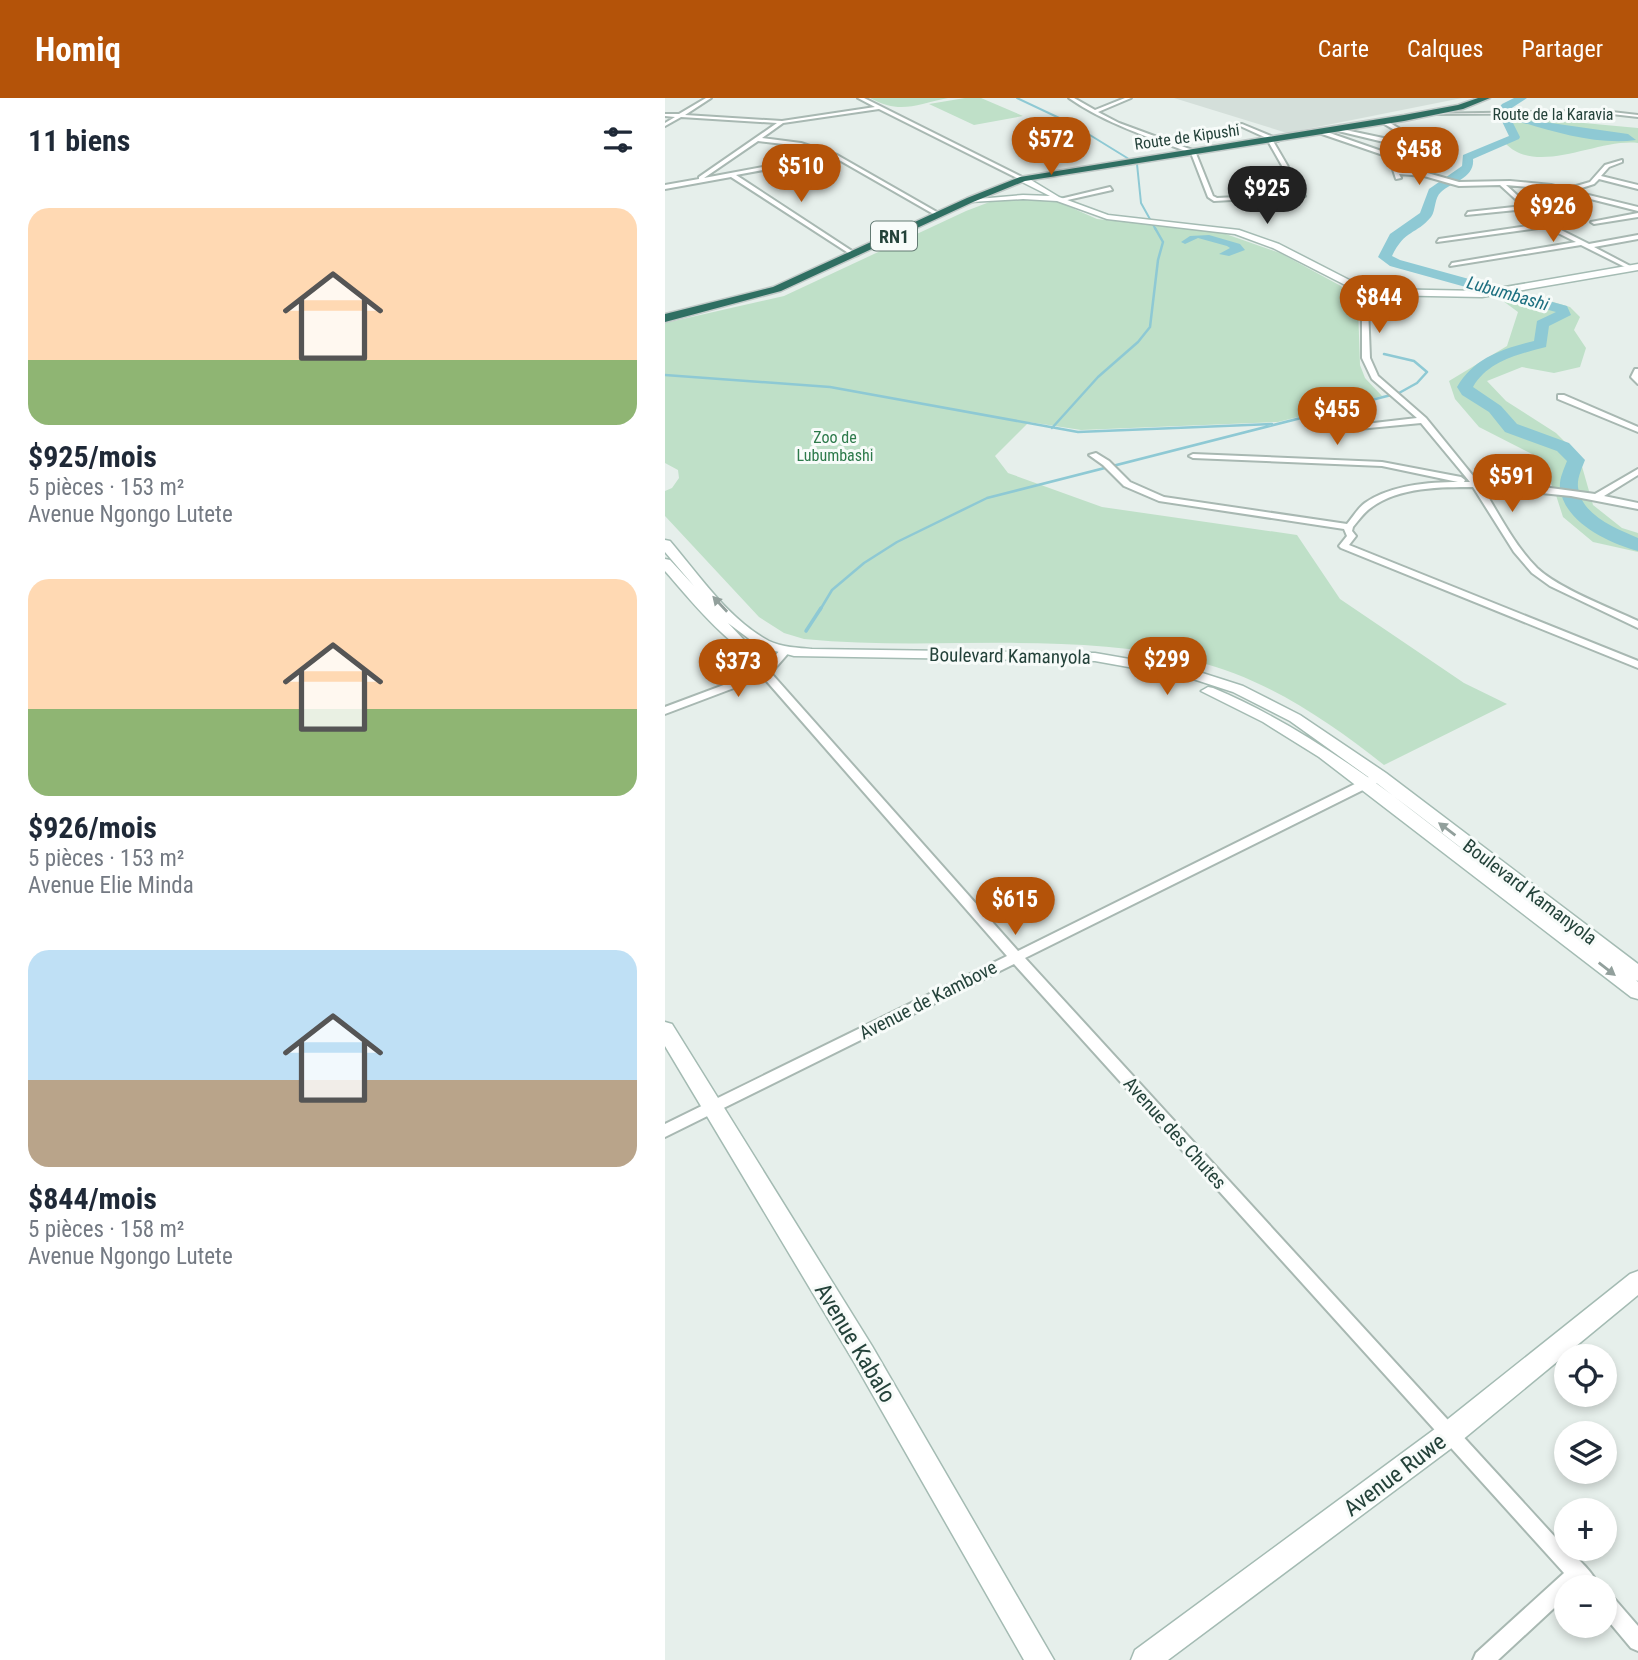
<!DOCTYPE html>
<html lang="fr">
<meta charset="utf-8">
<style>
body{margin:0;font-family:"Roboto Condensed",sans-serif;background:#f2f2f3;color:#1f2937;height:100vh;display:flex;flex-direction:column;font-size:26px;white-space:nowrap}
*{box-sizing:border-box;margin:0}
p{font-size:23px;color:#747a83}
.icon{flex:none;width:38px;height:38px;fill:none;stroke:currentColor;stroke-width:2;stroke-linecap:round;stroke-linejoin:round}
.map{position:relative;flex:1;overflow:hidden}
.panel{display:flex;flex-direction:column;background:#fff;width:665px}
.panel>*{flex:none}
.fabs{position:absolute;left:889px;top:1246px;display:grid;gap:14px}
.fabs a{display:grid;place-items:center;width:63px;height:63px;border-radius:50%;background:#fff;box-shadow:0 4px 10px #0003;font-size:35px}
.price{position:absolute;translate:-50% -60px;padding:0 16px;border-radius:24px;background:#b45309;color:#fff;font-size:23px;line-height:46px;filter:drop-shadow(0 2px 4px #0008)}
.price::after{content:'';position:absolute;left:50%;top:42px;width:21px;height:16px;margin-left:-10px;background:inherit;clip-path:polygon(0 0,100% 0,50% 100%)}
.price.on{background:#222;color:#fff}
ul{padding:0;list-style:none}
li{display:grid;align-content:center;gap:14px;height:371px;padding:0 28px}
li span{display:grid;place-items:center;height:217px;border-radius:21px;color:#555}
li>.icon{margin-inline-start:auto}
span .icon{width:126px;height:126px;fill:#fffc;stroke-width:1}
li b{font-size:30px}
h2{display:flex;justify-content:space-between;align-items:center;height:84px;padding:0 28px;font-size:30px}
header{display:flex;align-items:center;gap:42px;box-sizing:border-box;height:98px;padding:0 35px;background:#b45309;color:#fff}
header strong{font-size:33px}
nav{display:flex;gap:38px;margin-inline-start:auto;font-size:24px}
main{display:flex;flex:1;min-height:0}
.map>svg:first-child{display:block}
</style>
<header>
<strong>Homiq</strong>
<nav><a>Carte</a><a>Calques</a><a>Partager</a></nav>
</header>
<main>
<section class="panel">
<h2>11 biens<svg class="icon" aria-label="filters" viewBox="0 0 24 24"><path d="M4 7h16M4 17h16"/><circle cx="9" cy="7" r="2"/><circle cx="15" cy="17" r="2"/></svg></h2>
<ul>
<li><span style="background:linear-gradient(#ffd9b3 70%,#8fb573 0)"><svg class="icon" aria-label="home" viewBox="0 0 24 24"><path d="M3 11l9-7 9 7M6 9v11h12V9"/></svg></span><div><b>$925/mois</b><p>5 pièces · 153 m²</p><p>Avenue Ngongo Lutete</p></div></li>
<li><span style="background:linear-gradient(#ffd9b3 60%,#8fb573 0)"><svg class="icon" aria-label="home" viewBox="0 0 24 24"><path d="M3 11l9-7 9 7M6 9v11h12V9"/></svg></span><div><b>$926/mois</b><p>5 pièces · 153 m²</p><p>Avenue Elie Minda</p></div></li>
<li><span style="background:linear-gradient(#bfe0f5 60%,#b9a48a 0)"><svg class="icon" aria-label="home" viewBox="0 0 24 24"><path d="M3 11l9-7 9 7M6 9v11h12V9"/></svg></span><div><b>$844/mois</b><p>5 pièces · 158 m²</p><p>Avenue Ngongo Lutete</p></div></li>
</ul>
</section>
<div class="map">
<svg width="973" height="1562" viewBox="0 0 973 1562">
<rect width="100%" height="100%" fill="#e6efeb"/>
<!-- built -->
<path fill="#d4dfda" d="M509,0H797L622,35Z"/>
<!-- green -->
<path fill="#bfe0c8" d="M205,0H283C251,6 236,17 205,0Z
M300,0H316L358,18L309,27L264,6Z
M842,18L973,30V45C933,40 872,79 840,45L852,39L843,27Z
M335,100L387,101L432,121L555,134L615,155L676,188L693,209L695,267L700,280L717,298L613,324L416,332L364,324L330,358L343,375L437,409L632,437L675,501L799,585L842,606L719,667C662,622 602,581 530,563C403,531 268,554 139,541L119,535L94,519L0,418V393L7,390L14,380L13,372L0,365V225L119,198L301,113Z
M861,196L905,209L915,219L909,232L921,250L915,269L889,275L857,269L822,283L841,303L891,335L914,358L928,407L957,430L973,435V454L928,444L898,419L890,394L873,359L814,329L790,301L784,283L842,248L853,214L834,200Z"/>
<!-- water -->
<path fill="#8ec9d4" d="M872,23L963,36L971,42C935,47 892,35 857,24Z
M544,137L575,146L580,152L564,158L554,156L565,150L562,148L533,140L520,146L516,144L525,138Z"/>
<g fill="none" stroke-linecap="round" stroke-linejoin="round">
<!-- stream-far2 -->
<path stroke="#8ec9d4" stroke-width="2" d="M352,0L407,26L472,66L476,105L491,132
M839,20L862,25"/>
<!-- stream-far1 -->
<path stroke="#8ec9d4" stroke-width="2.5" d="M0,277L165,289L413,334L607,326
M387,330L433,279L473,244L485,229L493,162L498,144L490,130
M155,512L167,492L199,465L232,444L322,400L734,295L752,285L762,274L749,263L719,256"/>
<!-- stream -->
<path stroke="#8ec9d4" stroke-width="3.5" d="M141,533L156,510"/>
<!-- river -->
<path fill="#8ec9d4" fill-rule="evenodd" d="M849,0H862L842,13L855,39L854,41L808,61C810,80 787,84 776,94C769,100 771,112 766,119C751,137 740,131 727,158L735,162L902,208L906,217L884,228L881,249C854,256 823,263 808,289L836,308L852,326L904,345L920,362C917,370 912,380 913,389C916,417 950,430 973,440V453C943,445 899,424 895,390C894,381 899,371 902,363L892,353L840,334L824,314L797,297L792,289C809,260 837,251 869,243L872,223L891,214L725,168L713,159L725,136L755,115L764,91L797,68L798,57L844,38L832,13L837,6Z"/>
<!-- street casing -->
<g stroke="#a8b8b2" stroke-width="4">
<path id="street" d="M41,0H46L20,17L117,23L210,9L193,0H199L361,81L356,82L214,11L118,25L97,40L136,45L172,57L277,117L272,118L169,59L71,77L193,157L188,158L66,79L0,91V87L34,81V79L112,25L16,19L0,28V25L10,19L0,18V16H14ZM93,43L135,48L163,57L39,80Z
M404,0H409L430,12L460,0H466L433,14L454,25L530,53L548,98L552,100L633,96L603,43L606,42L573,27L577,26L613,41V43H608L640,98L549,103L543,99L526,55C483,39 440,25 404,0Z
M938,13L973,17V19L938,15L759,16Z
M716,22H720L750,40L745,41L716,24Z
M671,30L723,41L726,43L723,45L669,32Z
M656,32L728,57L733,72L759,74L794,84L845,83L886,87L901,91L925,84L940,67L957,62V64L944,69L936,78L973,87V91L934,81L929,86L907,93L973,109V113L886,91L841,87L884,126L924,146L973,137V141L929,149L969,170L964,171L916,147L785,168L787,165L911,144L881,129L772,144L774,141L877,126L861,111L801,117L803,114L858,108L835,87L794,88L759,78L734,76L736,80L731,81L724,59L654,35Z
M445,89L447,92L398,103L395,101Z
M973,115V119L929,126L926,124Z
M691,189L696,190L703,208L705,260L713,278L761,320L813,384L878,389L930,396L973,371V377L939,398L973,405V411L906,398L817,389C834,416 849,447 872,470C893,490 945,510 973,523V530L885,488L867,475L849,454L808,389C776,389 734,389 707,409C699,414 694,422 688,429L687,433L691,438L684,447L973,563V570L676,450L674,448L682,438L679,431L494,403L459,388L438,367L424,357L431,355L444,363L465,384L499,399L682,426C688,419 693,410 700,405C725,387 764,384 793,384L717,368L528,360L524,358L528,356L717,364L796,379L800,382L799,384H805L756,325L683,332L679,330L683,328L752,320L707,281L697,260V208Z
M970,271H973V286L966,279Z
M893,297H899L973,329V334L893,301Z
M121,549L126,552L106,575L353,853L704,679H712L714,682L712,685L360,860L901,1451C913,1460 929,1475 934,1489H901V1499L833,1562H808L811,1555L899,1475L349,866L0,1039V1026L342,858L98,579L0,616V609L96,573L117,550Z
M940,1495L947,1498L973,1528V1553L966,1550L940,1519Z"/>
</g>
<!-- secondary casing -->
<g stroke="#a4bbb3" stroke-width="3">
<path id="secondary" d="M355,79H361L394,99L443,117L574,132L614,146L696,188L714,191L817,193L973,166V172L817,199L714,197L690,192L608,150L570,136L442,121L392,103L358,101L305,104L301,102L358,97L385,98L355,83Z
M0,442L5,443C34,477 64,522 104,543C117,549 133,550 147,551L430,555L528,572L578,588L635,617L721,675L973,866V883L971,882L973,884V901L966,899L654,659L598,624L536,593L543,589L548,590C667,640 764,727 866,804L709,683L625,623L568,594L525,580L430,563L129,558L95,549L63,525L79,542L112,559L110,562C77,569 21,496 0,473V461L5,462L29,488L0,454Z
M0,924L7,926L207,1248L389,1562H359L189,1264L0,948Z
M973,1173V1197L796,1343L503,1562H466L470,1552L778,1325L965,1176Z"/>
</g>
<!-- highway casing -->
<g stroke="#c2cac8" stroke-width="3">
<path id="highway" d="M813,0H825L798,11L739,23L360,83L308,104L116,193L0,224V216L108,189L302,100L355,79L739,17L793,7Z"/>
</g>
<!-- street -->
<use href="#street" fill="#fff" fill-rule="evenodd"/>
<!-- secondary -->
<use href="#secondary" fill="#fff" fill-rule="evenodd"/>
<!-- highway -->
<use href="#highway" fill="#2f6f62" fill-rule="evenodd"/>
</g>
<!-- one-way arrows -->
<defs><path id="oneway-solid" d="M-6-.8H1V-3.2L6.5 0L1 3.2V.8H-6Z" transform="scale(1.75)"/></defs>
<g fill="#92a09c">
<use href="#oneway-solid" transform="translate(55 506) rotate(-133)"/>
<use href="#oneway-solid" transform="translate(782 731) rotate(-143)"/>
<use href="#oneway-solid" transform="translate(942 871) rotate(38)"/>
</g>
<g text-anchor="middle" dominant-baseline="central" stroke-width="6" stroke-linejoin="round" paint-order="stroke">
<!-- far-street labels -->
<g font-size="16" fill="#24423a" stroke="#f7fbf9">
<text x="888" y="16">Route de la Karavia</text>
<text transform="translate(522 39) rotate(-8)">Route de Kipushi</text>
</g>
<!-- far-park labels -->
<g font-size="16" fill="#2d7a4b" stroke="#f7fbf9">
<text x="170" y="339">Zoo de<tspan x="170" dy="18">Lubumbashi</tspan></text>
</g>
<!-- shield labels -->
<rect fill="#f7fbf9" stroke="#637a73" stroke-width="2" x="206" y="123.5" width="46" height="29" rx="5"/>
<g font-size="18" font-weight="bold" fill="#24423a">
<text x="229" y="138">RN1</text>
</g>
<!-- far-water labels -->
<g font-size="18" font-style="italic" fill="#1c6f80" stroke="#f7fbf9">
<text transform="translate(843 195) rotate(16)">Lubumbashi</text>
</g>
<!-- street labels -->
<g font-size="19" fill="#24423a" stroke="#f7fbf9">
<text transform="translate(345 558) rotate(1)">Boulevard Kamanyola</text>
<text transform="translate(865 794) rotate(37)">Boulevard Kamanyola</text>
<text transform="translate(263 902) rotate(-27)">Avenue de Kambove</text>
<text transform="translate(510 1035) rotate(48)">Avenue des Chutes</text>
</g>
<!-- near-street labels -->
<g font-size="23" fill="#24423a" stroke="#f7fbf9">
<text transform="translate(190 1245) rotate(59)">Avenue Kabalo</text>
<text transform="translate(730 1377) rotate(-37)">Avenue Ruwe</text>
</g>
</g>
</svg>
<div class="fabs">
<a><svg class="icon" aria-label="locate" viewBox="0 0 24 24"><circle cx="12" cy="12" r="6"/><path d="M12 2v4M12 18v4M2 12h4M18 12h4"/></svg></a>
<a><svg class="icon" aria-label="layers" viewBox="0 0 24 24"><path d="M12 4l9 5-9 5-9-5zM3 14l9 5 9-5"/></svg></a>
<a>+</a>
<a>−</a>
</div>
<b class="price" style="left:386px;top:79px">$572</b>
<b class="price" style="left:754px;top:89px">$458</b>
<b class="price" style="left:136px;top:106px">$510</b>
<b class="price on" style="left:602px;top:128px">$925</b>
<b class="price" style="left:888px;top:146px">$926</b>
<b class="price" style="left:714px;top:237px">$844</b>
<b class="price" style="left:672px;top:349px">$455</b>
<b class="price" style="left:847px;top:416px">$591</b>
<b class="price" style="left:502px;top:599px">$299</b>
<b class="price" style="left:73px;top:601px">$373</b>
<b class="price" style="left:350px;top:839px">$615</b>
</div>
</main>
